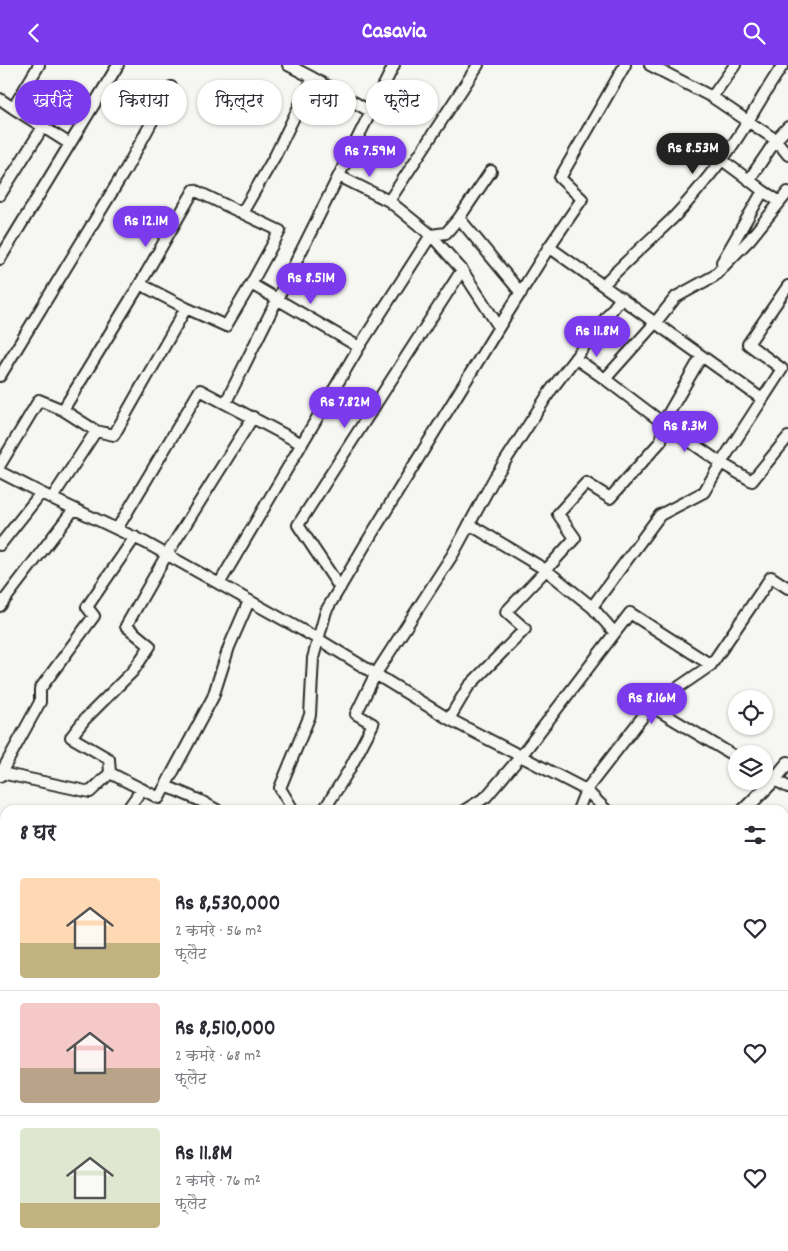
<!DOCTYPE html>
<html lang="hi">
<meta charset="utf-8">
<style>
body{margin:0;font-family:Dekko,"Playpen Sans Deva",sans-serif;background:#f2f2f3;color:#2b2b33;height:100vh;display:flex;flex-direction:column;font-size:19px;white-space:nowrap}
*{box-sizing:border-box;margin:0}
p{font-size:16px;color:#7c7c81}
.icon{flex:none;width:28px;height:28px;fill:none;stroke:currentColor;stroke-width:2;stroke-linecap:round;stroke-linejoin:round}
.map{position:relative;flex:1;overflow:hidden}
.panel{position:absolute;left:0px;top:740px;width:789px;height:446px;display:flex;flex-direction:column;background:#fff;border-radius:15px 15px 0 0;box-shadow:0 1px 4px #0004}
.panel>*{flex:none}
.top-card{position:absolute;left:15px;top:15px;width:500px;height:45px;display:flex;gap:10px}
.controls{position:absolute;left:728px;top:625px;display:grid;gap:10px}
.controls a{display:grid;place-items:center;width:45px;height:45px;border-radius:50%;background:#fff;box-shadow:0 1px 4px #0004;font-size:25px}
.price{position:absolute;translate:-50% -42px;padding:0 11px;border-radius:18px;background:#7c3aed;color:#fff;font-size:16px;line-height:32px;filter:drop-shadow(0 1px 2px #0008)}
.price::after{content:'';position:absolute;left:50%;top:30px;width:15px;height:11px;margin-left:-8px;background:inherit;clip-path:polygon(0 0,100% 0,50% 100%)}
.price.active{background:#222;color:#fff}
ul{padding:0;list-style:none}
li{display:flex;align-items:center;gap:15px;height:125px;padding:0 20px}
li+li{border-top:1px solid #e1e1e2}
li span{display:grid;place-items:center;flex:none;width:140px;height:100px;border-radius:5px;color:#555}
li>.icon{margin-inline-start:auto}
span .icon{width:60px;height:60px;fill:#fffc;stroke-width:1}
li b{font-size:21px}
h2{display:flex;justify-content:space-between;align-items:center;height:60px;padding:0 20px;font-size:21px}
.pill{padding:0 18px;border-radius:22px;background:#fff;box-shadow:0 1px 4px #0004;font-size:18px;line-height:45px}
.pill.active{background:#7c3aed;color:#fff}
header{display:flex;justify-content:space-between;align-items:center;height:65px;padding:0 20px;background:#7c3aed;color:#fff;font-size:22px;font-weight:700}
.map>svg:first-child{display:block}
</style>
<header><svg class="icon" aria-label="back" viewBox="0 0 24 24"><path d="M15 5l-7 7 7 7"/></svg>Casavia<svg class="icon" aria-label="search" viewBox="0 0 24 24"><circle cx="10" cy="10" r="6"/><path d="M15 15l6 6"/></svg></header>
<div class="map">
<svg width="788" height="1186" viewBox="0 0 788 1186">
<rect width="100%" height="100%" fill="#f6f6f2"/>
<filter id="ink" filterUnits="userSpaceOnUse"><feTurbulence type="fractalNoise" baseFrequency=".02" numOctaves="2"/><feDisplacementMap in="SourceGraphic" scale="10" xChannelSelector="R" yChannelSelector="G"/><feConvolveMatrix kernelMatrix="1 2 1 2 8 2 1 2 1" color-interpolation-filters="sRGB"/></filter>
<g filter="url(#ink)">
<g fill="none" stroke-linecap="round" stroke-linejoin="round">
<!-- minor casing -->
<g stroke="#2b2b2b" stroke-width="14">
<path id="minor" d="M39,0L13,43L70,79
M650,0L712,32L776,75L788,90
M313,13L371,47
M712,32L735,0
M0,34L13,43
M722,95L749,115
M339,111L389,136L431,170L462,205L499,262
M763,126L780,137
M0,130L43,62
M389,136L478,0
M459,153L521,228
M549,182L762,334
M0,194L118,0
M722,197L763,126L749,115L776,75L788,62
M140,219L186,243L226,261L251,219L280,166L242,148
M251,219L359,282
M603,220C625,197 649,176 672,154C690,136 706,115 721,96C745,66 761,31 783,0
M701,292L663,358L721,398L782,304L748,279L788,221
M575,293L605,314
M0,311L126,104L171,22
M226,337L394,0
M96,366L114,370L186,243
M0,400L39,335L63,345L140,219L194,125L242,148L275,91L313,13L288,0
M0,407L41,428L146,478L318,574L449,654L586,725L578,745
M52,433L96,366L63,345
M469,459L546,505L575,473L558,449L586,418L610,433L661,376L663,358L605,314L655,258L676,232L714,211L750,174L788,127
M117,464L200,325L302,379
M0,480L41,428
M219,519L359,282L431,170L446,168L459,153L491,106
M340,523L298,460L462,205
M0,541L74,444
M592,542L614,567
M651,641L711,600L771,512L788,523
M449,654L468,622L525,564L506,547L546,505L592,542L660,450L704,427L721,398L752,416L788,372
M1,708L40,637V624L94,551L87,542L135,472
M110,708L109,694L71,672L85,654L133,606L150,581L126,561L167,489L253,352
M764,709L788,722
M0,711L1,708L90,727L110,708L159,733L213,632L229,582L249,536
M166,721L201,736L217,745
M127,745L142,724
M293,745L280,723L310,650L313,593L326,546L365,480L499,262L549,182L582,134L560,113L625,0
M324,745L349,705L373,659L356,649L375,610L453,489L495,412L551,325L621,233
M465,745L486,732L521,691L630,548L711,600
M606,745L586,725L651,641L736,692
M0,848L2,843L5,844
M784,881H788
M0,957L5,960
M784,977L788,979
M784,1007L788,1001
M0,1065L5,1058
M0,1159L5,1161
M53,1181L64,1186
M533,1181L542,1186
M10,1186L12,1181
M215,1186L217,1181
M256,1186L258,1181
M340,1186L342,1181
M424,1186L426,1181
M442,1186L444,1181
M582,1186L584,1181
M696,1186L698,1181"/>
</g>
<!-- tertiary casing -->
<g stroke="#2b2b2b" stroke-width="16">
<path id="tertiary" d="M744,745L774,715L788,698
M145,1186L147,1181"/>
</g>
<!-- minor -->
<use href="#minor" stroke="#f6f6f2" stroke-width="10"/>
<!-- tertiary -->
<use href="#tertiary" stroke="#f6f6f2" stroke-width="12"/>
</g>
</g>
</svg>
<div class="controls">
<a><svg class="icon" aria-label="locate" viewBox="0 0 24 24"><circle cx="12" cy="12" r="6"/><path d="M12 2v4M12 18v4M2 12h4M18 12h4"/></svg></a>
<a><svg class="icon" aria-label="layers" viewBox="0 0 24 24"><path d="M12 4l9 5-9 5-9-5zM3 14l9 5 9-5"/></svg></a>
</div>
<b class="price active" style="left:693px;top:110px">Rs 8.53M</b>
<b class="price" style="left:370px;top:113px">Rs 7.59M</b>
<b class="price" style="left:146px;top:183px">Rs 12.1M</b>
<b class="price" style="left:311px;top:240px">Rs 8.51M</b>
<b class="price" style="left:597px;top:293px">Rs 11.8M</b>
<b class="price" style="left:345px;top:364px">Rs 7.82M</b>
<b class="price" style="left:685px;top:388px">Rs 8.3M</b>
<b class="price" style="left:652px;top:660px">Rs 8.16M</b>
<div class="top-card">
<a class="pill active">खरीदें</a>
<a class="pill">किराया</a>
<a class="pill">फ़िल्टर</a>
<a class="pill">नया</a>
<a class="pill">फ़्लैट</a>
</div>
<section class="panel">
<h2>8 घर<svg class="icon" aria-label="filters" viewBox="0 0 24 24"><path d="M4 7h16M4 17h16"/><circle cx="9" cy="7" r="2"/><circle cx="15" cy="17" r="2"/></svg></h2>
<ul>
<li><span style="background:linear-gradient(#ffd9b3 65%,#c2b280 0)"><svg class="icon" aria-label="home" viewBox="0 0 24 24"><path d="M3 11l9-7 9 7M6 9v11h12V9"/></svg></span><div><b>Rs 8,530,000</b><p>2 कमरे · 56 m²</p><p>फ़्लैट</p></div><svg class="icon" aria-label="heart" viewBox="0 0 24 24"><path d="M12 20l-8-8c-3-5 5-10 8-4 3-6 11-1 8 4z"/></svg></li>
<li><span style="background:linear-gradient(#f6c9c9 65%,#b9a48a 0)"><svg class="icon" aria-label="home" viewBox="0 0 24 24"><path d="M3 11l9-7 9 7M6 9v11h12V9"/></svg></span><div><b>Rs 8,510,000</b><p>2 कमरे · 68 m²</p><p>फ़्लैट</p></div><svg class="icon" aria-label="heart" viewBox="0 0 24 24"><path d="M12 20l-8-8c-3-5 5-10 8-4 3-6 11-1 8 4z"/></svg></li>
<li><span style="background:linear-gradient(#dfe7d0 75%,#c2b280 0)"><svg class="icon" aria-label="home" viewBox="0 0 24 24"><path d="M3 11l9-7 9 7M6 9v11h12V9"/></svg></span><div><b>Rs 11.8M</b><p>2 कमरे · 76 m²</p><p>फ़्लैट</p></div><svg class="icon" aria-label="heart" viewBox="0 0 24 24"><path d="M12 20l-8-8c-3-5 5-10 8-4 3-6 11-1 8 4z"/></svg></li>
</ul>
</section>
</div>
